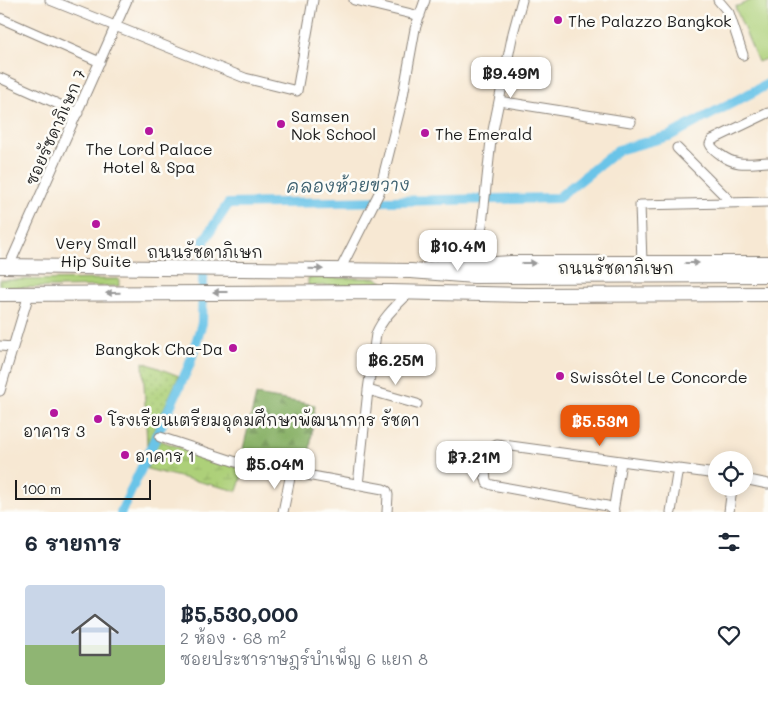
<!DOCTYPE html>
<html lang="th">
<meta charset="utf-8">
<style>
body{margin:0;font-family:Mali,"Playpen Sans Thai",sans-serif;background:#f2f2f3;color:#1f2937;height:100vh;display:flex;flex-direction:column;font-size:19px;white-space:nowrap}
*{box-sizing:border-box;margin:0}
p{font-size:16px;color:#747a83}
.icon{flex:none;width:28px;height:28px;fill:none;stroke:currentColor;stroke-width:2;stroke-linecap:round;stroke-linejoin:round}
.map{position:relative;height:512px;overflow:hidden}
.sheet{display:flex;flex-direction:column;background:#fff;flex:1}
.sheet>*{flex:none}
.fabs{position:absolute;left:708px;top:451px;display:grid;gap:10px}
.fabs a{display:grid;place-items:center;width:45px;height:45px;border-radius:50%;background:#fff;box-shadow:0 2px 12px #0003;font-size:25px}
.scale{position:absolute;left:15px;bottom:12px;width:136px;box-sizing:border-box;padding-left:5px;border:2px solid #1c1c1c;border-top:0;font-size:14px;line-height:18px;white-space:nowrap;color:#1c1c1c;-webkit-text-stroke:4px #fdfcf7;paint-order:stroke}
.price{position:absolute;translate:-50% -42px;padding:0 11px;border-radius:10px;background:#fff;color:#222;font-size:16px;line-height:32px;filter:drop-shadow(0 1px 2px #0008)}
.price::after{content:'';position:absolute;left:50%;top:30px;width:15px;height:11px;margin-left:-8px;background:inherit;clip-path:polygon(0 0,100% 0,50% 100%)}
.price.selected{background:#ea580c;color:#fff}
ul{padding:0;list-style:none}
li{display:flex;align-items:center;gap:15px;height:125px;padding:0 25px}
li span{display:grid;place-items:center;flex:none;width:140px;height:100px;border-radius:5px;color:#555}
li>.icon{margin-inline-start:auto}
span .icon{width:60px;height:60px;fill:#fffc;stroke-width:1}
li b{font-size:21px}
h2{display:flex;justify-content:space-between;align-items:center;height:60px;padding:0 25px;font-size:21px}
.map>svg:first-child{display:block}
</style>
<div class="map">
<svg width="768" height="512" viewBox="0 0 768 512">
<defs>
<pattern id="forest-firs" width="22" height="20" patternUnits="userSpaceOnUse" patternTransform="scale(1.25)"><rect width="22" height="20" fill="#8ab269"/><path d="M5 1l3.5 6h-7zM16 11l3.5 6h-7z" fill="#76985a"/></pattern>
<pattern id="wetland-marsh" width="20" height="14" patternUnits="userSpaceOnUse" patternTransform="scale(1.25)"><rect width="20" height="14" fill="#add079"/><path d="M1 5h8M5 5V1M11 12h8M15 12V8" fill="none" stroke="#94b268"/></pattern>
<pattern id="garden-dots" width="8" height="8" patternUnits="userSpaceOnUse" patternTransform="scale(1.25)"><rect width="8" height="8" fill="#add079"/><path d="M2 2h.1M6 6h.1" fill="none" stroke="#94b268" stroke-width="1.8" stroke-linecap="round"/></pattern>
</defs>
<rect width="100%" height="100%" fill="#fdfcf7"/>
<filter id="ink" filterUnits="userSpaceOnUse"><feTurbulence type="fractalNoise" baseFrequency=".02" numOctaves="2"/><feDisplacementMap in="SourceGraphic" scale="10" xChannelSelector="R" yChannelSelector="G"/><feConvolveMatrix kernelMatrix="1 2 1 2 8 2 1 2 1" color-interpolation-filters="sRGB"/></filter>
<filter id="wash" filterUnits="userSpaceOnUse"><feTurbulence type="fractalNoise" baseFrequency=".0096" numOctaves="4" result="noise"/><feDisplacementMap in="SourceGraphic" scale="20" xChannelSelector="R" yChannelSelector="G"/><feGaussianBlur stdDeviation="1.12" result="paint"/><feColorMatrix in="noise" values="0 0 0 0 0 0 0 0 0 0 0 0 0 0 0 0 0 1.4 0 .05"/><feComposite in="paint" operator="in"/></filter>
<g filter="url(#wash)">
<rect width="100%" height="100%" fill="#f7e8d3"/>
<!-- grass -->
<path fill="#add079" stroke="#64764a" d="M752,0H768V58L758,62L735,7Z
M308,278H376L383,282L369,285L308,286Z
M119,279V286L0,288V280Z"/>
<!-- forest -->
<path fill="url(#forest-firs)" stroke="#536742" d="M256,395L315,405L308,469L241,457Z"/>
<!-- wetland -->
<path fill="url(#wetland-marsh)" stroke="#64764a" d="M159,440L244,470L237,491L147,469Z"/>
<!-- garden -->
<path fill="url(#garden-dots)" stroke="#64764a" d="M143,362L179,376L147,445Z"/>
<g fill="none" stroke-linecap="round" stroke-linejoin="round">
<!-- canal -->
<path stroke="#6ac4e8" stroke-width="10" d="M121,512L189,366L202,323L204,241L228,204L558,198L618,150L669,136L768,84"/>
</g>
</g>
<g filter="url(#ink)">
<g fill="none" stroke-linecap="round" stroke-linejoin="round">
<!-- minor casing -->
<g stroke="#8a8278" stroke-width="11">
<path id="minor" d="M50,0L245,78L297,91L313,0
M354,0L420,16
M718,0L729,13L743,55
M0,18L100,62
M0,78L78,113
M499,101L631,122
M768,113L712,140L710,144C712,149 716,151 721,155C737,167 749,163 768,162
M677,148L731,202
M479,238L493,264
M642,262L640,205L768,202
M9,266L127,0
M423,268L464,258L476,246L479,238L482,225L491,140L513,33L522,0
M340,270L379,193L402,101L415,29L425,0
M0,346L13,347L29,294
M368,390L417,404
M0,391L13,347
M160,437L236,462L383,489L387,491L388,495L387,512
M744,479L768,484
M358,485L368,390L376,334C383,317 397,305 410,292
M614,511L607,506L492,485L487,483C483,472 486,448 497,444L716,474
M283,512L291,473
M613,512L621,462
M671,512L678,468
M729,512L732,488"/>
</g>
<!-- primary casing -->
<g stroke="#8a8278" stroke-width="16">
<path id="primary" d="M0,266L411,271L474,276L768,275
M449,267L511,263H768
M0,294L390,292L529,295L768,294"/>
</g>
<!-- minor -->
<use href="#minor" stroke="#fff" stroke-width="9"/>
<!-- primary -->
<use href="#primary" stroke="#fff" stroke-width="14"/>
</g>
<!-- one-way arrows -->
<defs><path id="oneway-solid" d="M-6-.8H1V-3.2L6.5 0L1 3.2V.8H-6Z" transform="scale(1.25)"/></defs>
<g fill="#999">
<use href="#oneway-solid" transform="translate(529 263)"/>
<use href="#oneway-solid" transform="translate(692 263)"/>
<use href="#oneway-solid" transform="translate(316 269) rotate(1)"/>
<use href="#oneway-solid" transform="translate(220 292) rotate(180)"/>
<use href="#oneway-solid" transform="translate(113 293) rotate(179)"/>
</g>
</g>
<!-- markers -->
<g fill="#b5179e" stroke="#fdfcf7" stroke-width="2">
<circle cx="558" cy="20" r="5"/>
<circle cx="281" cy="124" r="5"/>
<circle cx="149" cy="131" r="5"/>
<circle cx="425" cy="133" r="5"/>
<circle cx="96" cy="224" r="5"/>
<circle cx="233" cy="348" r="5"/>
<circle cx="560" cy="376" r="5"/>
<circle cx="54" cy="413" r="5"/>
<circle cx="98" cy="419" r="5"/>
<circle cx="125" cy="455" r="5"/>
</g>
<g text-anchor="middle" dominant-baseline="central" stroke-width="5" stroke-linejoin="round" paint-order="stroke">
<!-- poi labels -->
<g font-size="16" fill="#1c1c1c" stroke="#fdfcf7" text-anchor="start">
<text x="568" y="20">The Palazzo Bangkok</text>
<text x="291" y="115">Samsen<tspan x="291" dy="18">Nok School</tspan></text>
<text x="435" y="133">The Emerald</text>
<text x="149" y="148" text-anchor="middle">The Lord Palace<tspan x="149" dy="18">Hotel &amp; Spa</tspan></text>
<text x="96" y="242" text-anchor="middle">Very Small<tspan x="96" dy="18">Hip Suite</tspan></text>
<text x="223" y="348" text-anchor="end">Bangkok Cha-Da</text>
<text x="570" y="376">Swissôtel Le Concorde</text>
<text x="108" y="419">โรงเรียนเตรียมอุดมศึกษาพัฒนาการ รัชดา</text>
<text x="54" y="430" text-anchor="middle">อาคาร 3</text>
<text x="135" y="455">อาคาร 1</text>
</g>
<!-- street labels -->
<g font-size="16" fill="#1c1c1c" stroke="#fdfcf7">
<text transform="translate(55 127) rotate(-66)">ซอยรัชดาภิเษก 7</text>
<text x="205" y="251">ถนนรัชดาภิเษก</text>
<text x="616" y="267">ถนนรัชดาภิเษก</text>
</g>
<!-- water labels -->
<g font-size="18" font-style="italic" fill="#3b5f6e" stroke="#fdfcf7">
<text transform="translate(348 185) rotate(-1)">คลองห้วยขวาง</text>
</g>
</g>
</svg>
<div class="fabs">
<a><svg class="icon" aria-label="locate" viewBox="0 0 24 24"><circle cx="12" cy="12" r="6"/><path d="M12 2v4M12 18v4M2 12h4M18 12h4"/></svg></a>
</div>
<div class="scale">100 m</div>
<b class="price" style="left:511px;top:99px">฿9.49M</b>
<b class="price" style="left:458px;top:272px">฿10.4M</b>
<b class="price" style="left:396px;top:386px">฿6.25M</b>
<b class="price selected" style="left:600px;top:447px">฿5.53M</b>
<b class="price" style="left:474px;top:483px">฿7.21M</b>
<b class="price" style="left:275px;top:490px">฿5.04M</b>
</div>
<section class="sheet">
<h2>6 รายการ<svg class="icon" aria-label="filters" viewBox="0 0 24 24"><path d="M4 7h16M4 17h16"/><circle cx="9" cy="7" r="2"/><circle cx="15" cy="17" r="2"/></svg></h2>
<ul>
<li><span style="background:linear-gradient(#c9d6e8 60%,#8fb573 0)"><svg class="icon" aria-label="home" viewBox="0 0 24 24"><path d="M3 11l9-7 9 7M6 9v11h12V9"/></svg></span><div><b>฿5,530,000</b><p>2 ห้อง · 68 m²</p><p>ซอยประชาราษฎร์บำเพ็ญ 6 แยก 8</p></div><svg class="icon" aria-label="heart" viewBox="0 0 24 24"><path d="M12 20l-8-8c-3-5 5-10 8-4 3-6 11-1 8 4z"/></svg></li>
</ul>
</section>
